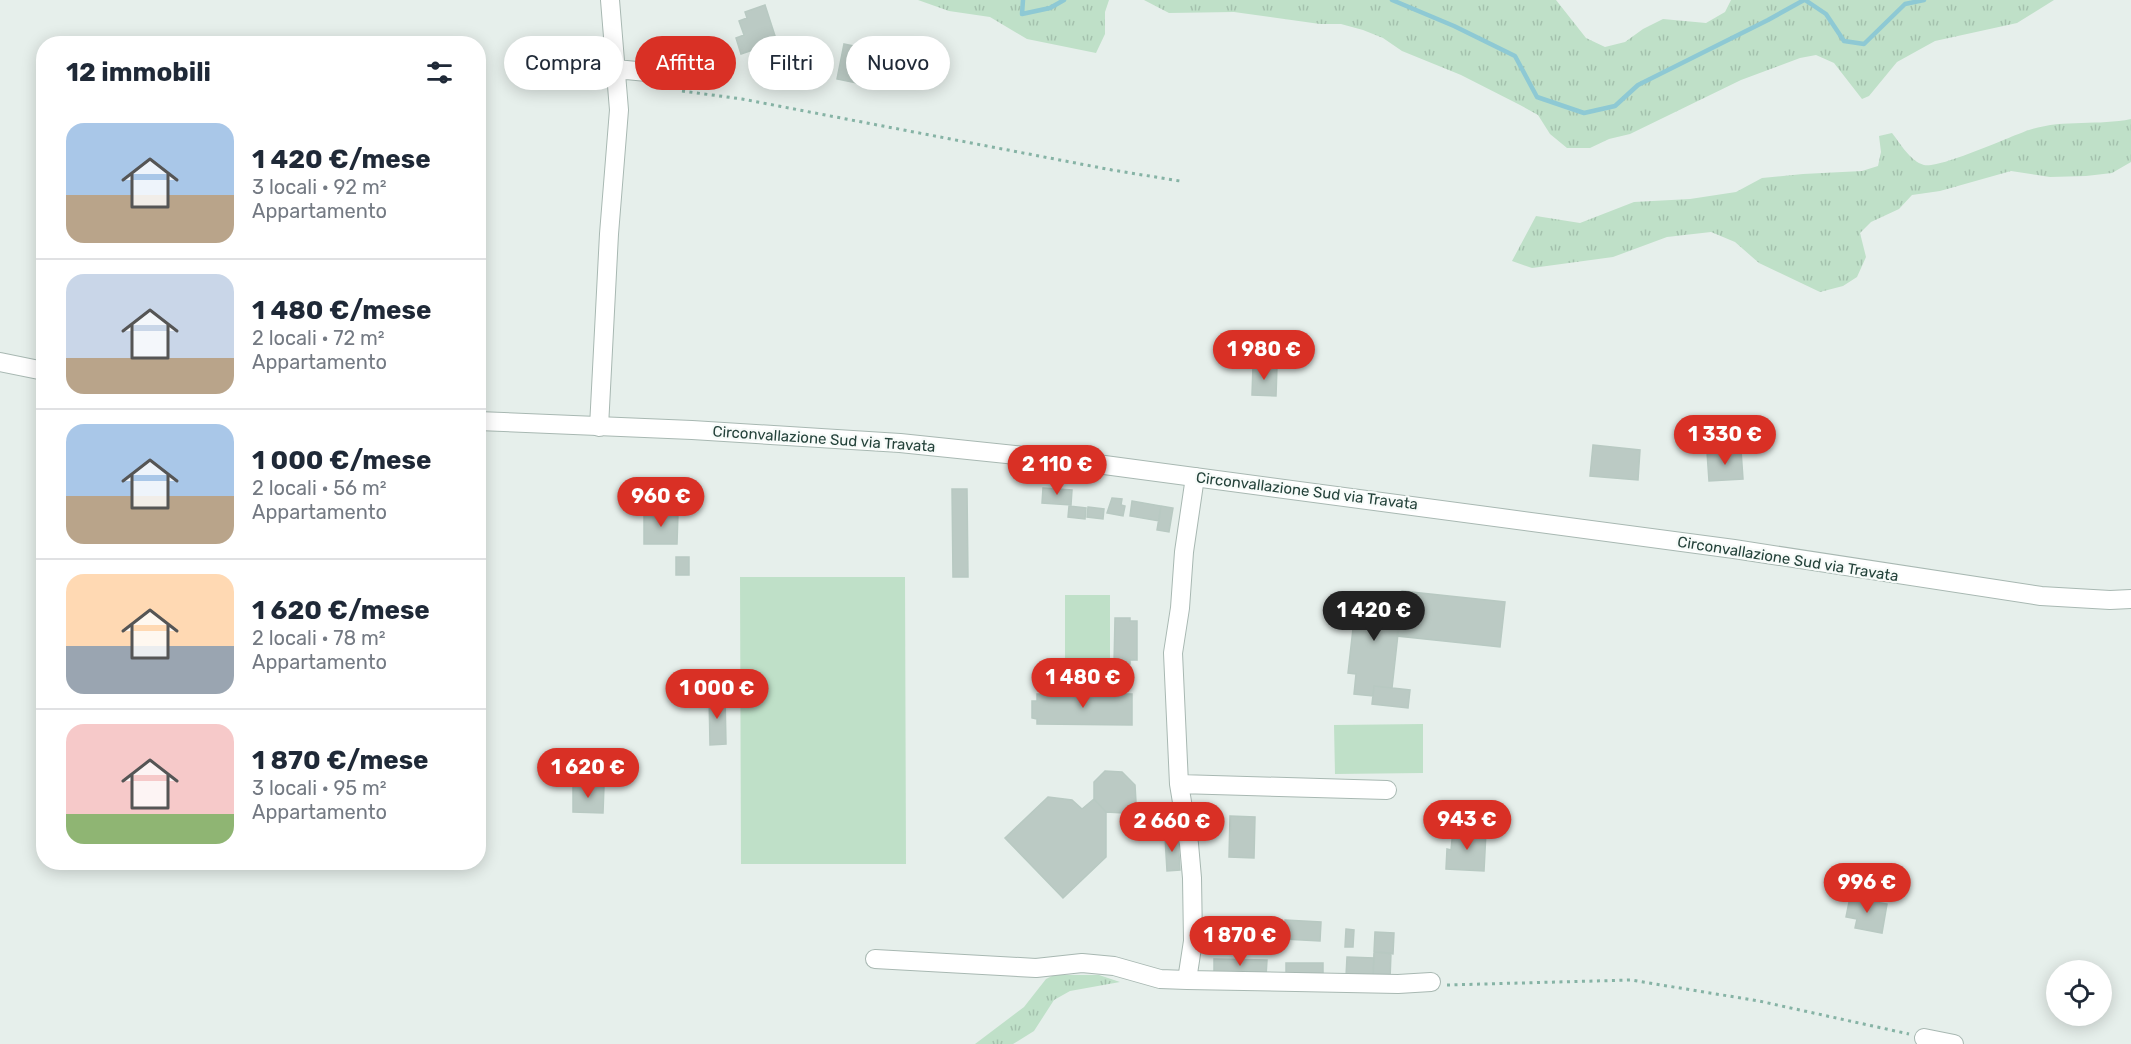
<!DOCTYPE html>
<html lang="it">
<meta charset="utf-8">
<style>
body{margin:0;font-family:Rubik,sans-serif;background:#f6f6f7;color:#1f2937;height:100vh;display:flex;flex-direction:column;font-size:22px;white-space:nowrap}
*{box-sizing:border-box;margin:0}
p{font-size:20px;color:#747a83}
.icon{flex:none;width:33px;height:33px;fill:none;stroke:currentColor;stroke-width:2;stroke-linecap:round;stroke-linejoin:round}
.map{position:relative;flex:1;overflow:hidden}
.drawer{position:absolute;left:36px;top:36px;width:450px;height:834px;display:flex;flex-direction:column;background:#fff;border-radius:24px;box-shadow:0 3px 15px #0003}
.drawer>*{flex:none}
.banner{position:absolute;left:504px;top:36px;width:570px;height:54px;display:flex;gap:12px}
.tools{position:absolute;left:2046px;top:960px;display:grid;gap:12px}
.tools a{display:grid;place-items:center;width:66px;height:66px;border-radius:50%;background:#fff;box-shadow:0 3px 15px #0003;font-size:30px}
.price{position:absolute;translate:-50% -51px;padding:0 14px;border-radius:21px;background:#d93025;color:#fff;font-size:20px;line-height:39px;filter:drop-shadow(0 2px 3px #0008)}
.price::after{content:'';position:absolute;left:50%;top:36px;width:18px;height:14px;margin-left:-9px;background:inherit;clip-path:polygon(0 0,100% 0,50% 100%)}
.price.on{background:#222;color:#fff}
ul{padding:0;list-style:none}
li{display:flex;align-items:center;gap:18px;height:150px;padding:0 30px}
li+li{border-top:2px solid #e0e1e3}
li span{display:grid;place-items:center;flex:none;width:168px;height:120px;border-radius:18px;color:#555}
li>.icon{margin-inline-start:auto}
span .icon{width:72px;height:72px;fill:#fffc;stroke-width:1}
li b{font-size:26px}
h2{display:flex;justify-content:space-between;align-items:center;height:72px;padding:0 30px;font-size:26px}
.pill{padding:0 21px;border-radius:27px;background:#fff;box-shadow:0 3px 15px #0003;font-size:21px;line-height:54px}
.pill.on{background:#d93025;color:#fff}
.map>svg:first-child{display:block}
</style>
<div class="map">
<svg width="2131" height="1044" viewBox="0 0 2131 1044">
<defs>
<pattern id="grass-tufts" width="24" height="20" patternUnits="userSpaceOnUse" patternTransform="scale(1.5)"><rect width="24" height="20" fill="#bfe0c8"/><path d="M3 7l-1-3M5 7V3M7 7l1-3M15 17l-1-3M17 17v-4M19 17l1-3" fill="none" stroke="#a4c1ad"/></pattern>
</defs>
<rect width="100%" height="100%" fill="#e6efeb"/>
<!-- grass -->
<path fill="url(#grass-tufts)" d="M918,0H1109L1105,12V34L1096,53L1027,39L990,17L949,11Z
M1144,0H1556L1586,38L1605,47L1625,42L1643,29L1663,19L1706,23L1725,12L1731,0H2054L2017,23L1935,41L1897,62L1869,96L1862,99L1834,63L1816,55L1800,58L1741,80L1630,134L1609,139L1590,148H1567L1550,134L1538,115L1520,105L1461,75L1402,51L1383,38L1363,30L1341,24H1320L1234,12L1169,13Z
M2131,119V162L2112,173L2086,176L2050,177L2011,171L1940,191L1912,195L1899,209L1871,222L1860,233L1866,257L1857,277L1843,286L1820,292L1759,263L1735,242L1711,232L1667,237L1613,257L1532,268L1512,261L1536,216L1580,223L1634,202L1690,199L1736,192L1762,178L1803,174L1862,171L1878,166L1881,152L1879,136L1892,133C1900,143 1910,161 1924,165C1939,169 2011,136 2029,130C2062,119 2098,126 2131,119Z
M1054,975H1099L1120,982L1070,991L1054,1000L1034,1031L1013,1044H975L1024,1007L1046,979Z"/>
<!-- garden -->
<path fill="#bfe0c8" d="M740,577H905L906,864H741Z
M1065,595H1110V685L1065,684Z
M1423,724V773L1335,774L1334,725Z"/>
<g fill="none" stroke-linecap="round" stroke-linejoin="round">
<!-- stream -->
<path stroke="#8ec9d4" stroke-width="4.5" d="M1023,0L1022,14L1050,8L1064,0
M1392,0L1454,26L1515,56L1537,97L1584,113L1615,106L1638,85L1768,20L1804,0
M1805,0L1826,14L1844,41L1864,44L1905,4L1924,0"/>
</g>
<!-- building -->
<path fill="#bbcac4" stroke="#b8c9c2" stroke-width="1.5" d="M765,5L777,42L741,54L736,38L744,35L739,21L747,18L745,12Z
M789,38L801,74L785,79L773,43Z
M844,44L879,51L872,86L837,79Z
M1253,366L1277,367L1276,396L1252,395Z
M1593,445L1640,450L1638,480L1590,476Z
M1741,450L1743,479L1709,481L1707,452Z
M1043,488L1072,490L1071,505L1042,503Z
M952,489H967L968,577H953Z
M1112,498L1122,499L1121,505L1125,506L1123,516L1107,513Z
M1132,501L1161,506L1159,521L1130,516Z
M1069,506L1086,508L1085,519L1068,517Z
M1161,506L1173,508L1169,532L1157,530Z
M1088,507L1104,509L1103,519L1087,517Z
M644,512L678,513L677,544H644Z
M676,557H689V575H676Z
M1402,591L1505,602L1500,647L1397,636Z
M1357,593L1402,598L1392,688L1374,686L1373,696L1354,694L1356,674L1348,673Z
M1115,618H1130V621H1137V660H1130V664H1114Z
M1374,686L1410,690L1408,708L1372,704Z
M725,694L726,744L710,745L709,695Z
M1037,694H1132V725L1037,724V719L1032,718V701H1037Z
M1105,771L1122,772L1135,785L1136,802L1124,813L1106,812L1094,799V782Z
M573,786H604L603,813L573,812Z
M1048,797L1072,800L1082,809L1094,799L1106,812V857L1063,898L1005,838Z
M1230,816L1255,817L1254,858L1229,857Z
M1453,830L1486,832L1484,871L1446,869L1447,849L1451,850Z
M1178,836L1180,870L1167,871L1165,837Z
M1865,881L1878,884L1876,891L1863,887Z
M1850,897L1887,904L1882,933L1855,928L1857,919L1846,917Z
M1285,920L1321,922L1320,941L1284,939Z
M1346,929L1354,930L1353,947H1345Z
M1375,932L1394,933L1393,954L1374,952Z
M1374,952L1391,953L1390,979L1373,978Z
M1347,957L1374,958L1373,978L1346,976Z
M1214,959L1267,960L1266,976L1214,975Z
M1286,963H1323V977H1286Z"/>
<g fill="none" stroke-linecap="round" stroke-linejoin="round">
<!-- minor casing -->
<g stroke="#a8b8b2" stroke-width="20">
<path id="minor" d="M616,69L678,75
M599,427L609,234L619,110L610,0
M1179,784L1387,790
M875,959L1036,968L1082,963L1114,966L1160,979L1187,980L1193,941L1192,878L1189,844L1179,784L1173,653L1180,608L1184,552L1195,477
M1187,980L1398,984L1431,982
M1924,1038L1954,1044"/>
</g>
<!-- tertiary casing -->
<g stroke="#a8b8b2" stroke-width="20">
<path id="tertiary" d="M0,362L44,371
M478,421L692,430L900,443L1082,462L1734,549L2041,596L2110,600L2131,599"/>
</g>
<!-- path -->
<path stroke="#86b3a5" stroke-width="3" stroke-dasharray="3 4.5" stroke-linecap="butt" d="M682,91L742,99L1112,170L1180,181
M1447,985L1631,980L1759,1001L1909,1034"/>
<!-- minor -->
<use href="#minor" stroke="#fff" stroke-width="18"/>
<!-- tertiary -->
<use href="#tertiary" stroke="#fff" stroke-width="18"/>
</g>
<g text-anchor="middle" dominant-baseline="central" stroke-width="4.5" stroke-linejoin="round" paint-order="stroke">
<!-- street labels -->
<g font-size="15" fill="#24423a" stroke="#f7fbf9">
<text transform="translate(824 439) rotate(4)">Circonvallazione Sud via Travata</text>
<text transform="translate(1307 491) rotate(7)">Circonvallazione Sud via Travata</text>
<text transform="translate(1788 559) rotate(9)">Circonvallazione Sud via Travata</text>
</g>
</g>
</svg>
<div class="tools">
<a><svg class="icon" aria-label="locate" viewBox="0 0 24 24"><circle cx="12" cy="12" r="6"/><path d="M12 2v4M12 18v4M2 12h4M18 12h4"/></svg></a>
</div>
<b class="price" style="left:1264px;top:381px">1 980 €</b>
<b class="price" style="left:1725px;top:466px">1 330 €</b>
<b class="price" style="left:1057px;top:496px">2 110 €</b>
<b class="price" style="left:661px;top:528px">960 €</b>
<b class="price on" style="left:1374px;top:642px">1 420 €</b>
<b class="price" style="left:1083px;top:709px">1 480 €</b>
<b class="price" style="left:717px;top:720px">1 000 €</b>
<b class="price" style="left:588px;top:799px">1 620 €</b>
<b class="price" style="left:1467px;top:851px">943 €</b>
<b class="price" style="left:1172px;top:853px">2 660 €</b>
<b class="price" style="left:1867px;top:914px">996 €</b>
<b class="price" style="left:1240px;top:967px">1 870 €</b>
<div class="banner">
<a class="pill">Compra</a>
<a class="pill on">Affitta</a>
<a class="pill">Filtri</a>
<a class="pill">Nuovo</a>
</div>
<section class="drawer">
<h2>12 immobili<svg class="icon" aria-label="filters" viewBox="0 0 24 24"><path d="M4 7h16M4 17h16"/><circle cx="9" cy="7" r="2"/><circle cx="15" cy="17" r="2"/></svg></h2>
<ul>
<li><span style="background:linear-gradient(#a9c7e8 60%,#b9a48a 0)"><svg class="icon" aria-label="home" viewBox="0 0 24 24"><path d="M3 11l9-7 9 7M6 9v11h12V9"/></svg></span><div><b>1 420 €/mese</b><p>3 locali · 92 m²</p><p>Appartamento</p></div></li>
<li><span style="background:linear-gradient(#c9d6e8 70%,#b9a48a 0)"><svg class="icon" aria-label="home" viewBox="0 0 24 24"><path d="M3 11l9-7 9 7M6 9v11h12V9"/></svg></span><div><b>1 480 €/mese</b><p>2 locali · 72 m²</p><p>Appartamento</p></div></li>
<li><span style="background:linear-gradient(#a9c7e8 60%,#b9a48a 0)"><svg class="icon" aria-label="home" viewBox="0 0 24 24"><path d="M3 11l9-7 9 7M6 9v11h12V9"/></svg></span><div><b>1 000 €/mese</b><p>2 locali · 56 m²</p><p>Appartamento</p></div></li>
<li><span style="background:linear-gradient(#ffd9b3 60%,#9aa5b1 0)"><svg class="icon" aria-label="home" viewBox="0 0 24 24"><path d="M3 11l9-7 9 7M6 9v11h12V9"/></svg></span><div><b>1 620 €/mese</b><p>2 locali · 78 m²</p><p>Appartamento</p></div></li>
<li><span style="background:linear-gradient(#f6c9c9 75%,#8fb573 0)"><svg class="icon" aria-label="home" viewBox="0 0 24 24"><path d="M3 11l9-7 9 7M6 9v11h12V9"/></svg></span><div><b>1 870 €/mese</b><p>3 locali · 95 m²</p><p>Appartamento</p></div></li>
</ul>
</section>
</div>
